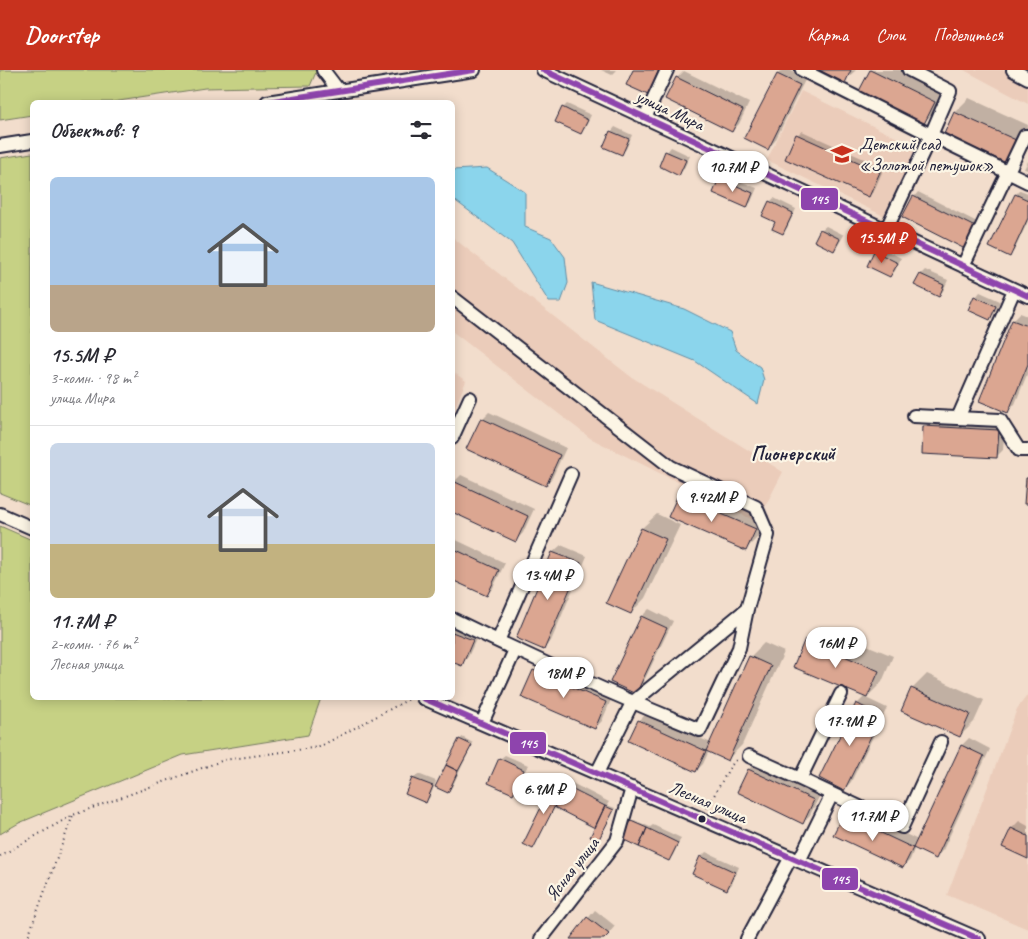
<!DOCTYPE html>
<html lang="ru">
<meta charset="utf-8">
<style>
body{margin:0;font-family:Caveat,sans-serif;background:#f7f7f7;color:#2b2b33;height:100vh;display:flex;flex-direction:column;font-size:19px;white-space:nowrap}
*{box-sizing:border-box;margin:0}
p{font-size:16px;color:#7c7c81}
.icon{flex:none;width:28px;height:28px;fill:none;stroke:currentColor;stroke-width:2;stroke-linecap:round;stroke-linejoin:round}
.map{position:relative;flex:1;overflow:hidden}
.side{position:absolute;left:30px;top:30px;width:425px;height:600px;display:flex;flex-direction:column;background:#fff;border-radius:8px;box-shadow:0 2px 12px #0003}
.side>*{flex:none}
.price{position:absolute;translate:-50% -42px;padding:0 11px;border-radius:18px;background:#fff;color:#222;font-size:16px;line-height:32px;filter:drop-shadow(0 1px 2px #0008)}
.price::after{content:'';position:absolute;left:50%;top:30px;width:15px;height:11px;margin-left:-8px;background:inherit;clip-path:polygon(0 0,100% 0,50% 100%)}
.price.active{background:#c8321e;color:#fff}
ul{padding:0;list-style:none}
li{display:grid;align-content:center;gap:10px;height:265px;padding:0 20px}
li+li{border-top:1px solid #e1e1e2}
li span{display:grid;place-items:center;height:155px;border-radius:8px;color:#555}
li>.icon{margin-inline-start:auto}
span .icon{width:90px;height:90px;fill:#fffc;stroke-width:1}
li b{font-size:21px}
h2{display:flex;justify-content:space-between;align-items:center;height:60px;padding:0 20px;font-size:21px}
header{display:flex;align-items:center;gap:30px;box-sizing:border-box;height:70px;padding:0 25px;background:#c8321e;color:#fff}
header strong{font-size:24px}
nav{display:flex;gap:28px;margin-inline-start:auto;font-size:18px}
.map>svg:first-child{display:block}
</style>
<header>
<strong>Doorstep</strong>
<nav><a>Карта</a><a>Слои</a><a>Поделиться</a></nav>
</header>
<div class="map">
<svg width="1028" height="869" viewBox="0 0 1028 869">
<rect width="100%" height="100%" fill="#f2ddcc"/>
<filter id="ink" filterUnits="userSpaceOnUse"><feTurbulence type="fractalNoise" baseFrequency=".02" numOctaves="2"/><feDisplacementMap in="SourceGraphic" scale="10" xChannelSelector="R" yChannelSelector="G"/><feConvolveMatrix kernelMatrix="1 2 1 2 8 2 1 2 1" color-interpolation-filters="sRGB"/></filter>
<g filter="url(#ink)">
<!-- built -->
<path fill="#ebccba" d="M964,0H1028V34Z
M801,21L918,78L884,146L767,90Z
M452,167L630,306L783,402L757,452L590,368L453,262Z
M453,302L466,311L453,342Z
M1028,624V859L947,825L1017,639Z"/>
<!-- green -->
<path fill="#c6d184" stroke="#747a60" d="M0,0H317L310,16L205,18L112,32H32V45L0,50Z
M32,83V436L0,423V88Z
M0,456L32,470V628H321L308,665L183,685L19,753L0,764Z"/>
<!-- water -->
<path fill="#8bd5ec" stroke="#618da5" d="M487,98L525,122V157L551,168L565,187L568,213L561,232H549L512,173L453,129V100Z
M591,212L684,239L730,262L736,280L760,297L764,310L758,334L695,291L595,250Z"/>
<!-- shadow -->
<path fill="#0003" d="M601,0H617L612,5Z
M635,0H662L654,16L647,23Z
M782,0H790L806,8L775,71L768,78L746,67L778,4Z
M822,0H856L844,11Z
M871,0H914L948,17L938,38L924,52L861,21Z
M684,1L749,33L739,54L732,61L677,8Z
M969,28L1028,55V60L1020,77L945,63L955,42Z
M567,34L591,45L585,58L580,63L563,38Z
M615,57L632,65L626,79L622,83L611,62Z
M802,61L884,98L874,121L869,126L797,65Z
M671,77L690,86L683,100L679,104L667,82Z
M1028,91V100L1024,99Z
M725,105L757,118L751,132L747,136L720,109Z
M1020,120L1028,123V151L1014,181L1009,185L991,177L1016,124Z
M918,122L979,153L969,173L914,127Z
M774,128L796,139L787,158L782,162L777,152L770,132Z
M826,156L844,165L838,175L834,180L821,160Z
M880,177L901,188L895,201L890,206L875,182Z
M925,200L948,210L943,221L938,225L921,204Z
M980,222L1000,231L994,244L989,248L976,227Z
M1020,243L1028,246V302L1015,334L1008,341L981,330L1013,250Z
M489,342L566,378L552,408L545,415L482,349Z
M932,349L1005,353L1003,380L996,387L925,356Z
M461,405L534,439L523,463L516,470L452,440V415L454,412Z
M693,411L769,445L760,465L745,480L679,425Z
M657,444L680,455L645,528L631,543L608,532L642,458Z
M452,468L505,493L493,518L486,525L452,509Z
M561,475L587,486L551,571L544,578L518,567L553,482Z
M649,539L673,551L642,615L635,622L642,546Z
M452,552L479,563L468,587L461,594L452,590Z
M821,556L893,586L882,612L866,628L887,638L851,712L844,719L857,634L865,626L806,570Z
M764,573L784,582L742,675L727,690L709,681L703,694L696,701L639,651L646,644L711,673L750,587Z
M541,594L613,625L602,651L595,658L534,601Z
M927,604L984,630L974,652L960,666L903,641L912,619Z
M462,667L473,673L452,717L447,722L437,716Z
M969,668L990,679L943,780L936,787L915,777L910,790L903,797L844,745L851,738L918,770L962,675Z
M505,685L528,695L517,718L513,723L500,689Z
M756,692L821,723L810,745L803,752L738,722L749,699Z
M418,704L436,711L430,727L426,731L413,709Z
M557,710L568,715L570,712L609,732L607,735L615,738L598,769L597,757L555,736L533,778L555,712Z
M634,750L650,757L653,755L681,768L673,785L669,790L624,769Z
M1019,751L1028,756V788L1004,776L1012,758Z
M706,782L739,797L732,814L727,819L701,787Z
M595,840L615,856L604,869H571Z"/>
<!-- building -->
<path fill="#dba691" stroke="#22223b" d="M633,0H659L648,25L626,15Z
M819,0H851L845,13Z
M870,0L935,32L924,54L859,21Z
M777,4L800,15L768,80L744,68Z
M676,7L743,40L732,62L665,29Z
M562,37L588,50L581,64L555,52Z
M954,42L1016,70L1006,93L944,64Z
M610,61L629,69L622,85L603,77Z
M796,64L880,102L869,127L785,89Z
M665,81L686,90L679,106L659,96Z
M719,108L753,123L747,138L713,123Z
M1015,124L1028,130V148L1010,187L989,177Z
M913,126L975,157L965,179L902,147Z
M769,131L793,143L783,164L772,159L775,152L762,146Z
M820,159L840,169L834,181L814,171Z
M874,181L898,193L890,207L867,196Z
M920,204L944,215L939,227L914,215Z
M974,226L996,236L990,250L968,240Z
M1012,250L1028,256V294L1008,343L979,331Z
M481,348L560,385L546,416L466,379Z
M923,356L999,360L997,388L922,384Z
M1026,408H1028V434H1024Z
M453,411L528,446L516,472L452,442Z
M678,425L756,459L746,481L668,447Z
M641,458L666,469L631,544L606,533Z
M452,478L499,500L487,526L452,510Z
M552,482L581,493L544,580L516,568Z
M641,546L667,558L636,624L610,612Z
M452,562L473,570L462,596L452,592Z
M805,569L879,601L867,628L793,597Z
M749,586L771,596L728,691L706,681Z
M533,600L606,632L595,659L521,627Z
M911,618L970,644L960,667L901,641Z
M856,633L881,646L844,721L819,708Z
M638,650L706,681L696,702L628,671Z
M459,669L472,675L458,701L446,695Z
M961,675L984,686L936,789L913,778Z
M499,688L524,700L513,724L488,713Z
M446,695L458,701L448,723L435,717Z
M748,699L814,730L803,754L737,722Z
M412,708L433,716L426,733L405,724Z
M554,711L565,716L533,779L523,774Z
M565,716L605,736L595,758L554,737Z
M605,736L614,740L598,771L590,767Z
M843,745L913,778L903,798L833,765Z
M631,751L647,758L639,777L622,769Z
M647,758L678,773L669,791L639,777Z
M1011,758L1028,766V789L1002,777Z
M700,786L735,802L727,820L692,804Z
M587,847L609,864L604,869H570Z"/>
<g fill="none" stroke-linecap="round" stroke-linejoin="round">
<!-- minor casing -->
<g stroke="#22223b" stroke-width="16">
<path id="minor" d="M323,0L339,21
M543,0L1028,226
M802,0L931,65L1028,112
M1013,0L1028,8
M267,32L474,0
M645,48L667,0
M0,76L32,71
M886,160L931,65L950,21L909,0
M963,196L1025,66H1028
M452,227L671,397L756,437L768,465L747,539L632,633L597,703
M914,346L1000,350L1019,380H1028
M958,348L1014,220
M452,368L470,328
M0,444L32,458
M452,549C534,589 616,626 700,660L739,578L747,539
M498,571L571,404
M423,628L979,869
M482,653L515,580
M749,686L800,709L902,757L941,672
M800,709L841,624
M799,791L832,724
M541,869L617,771L632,718
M747,869L791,787"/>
</g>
<!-- path -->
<path stroke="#22223b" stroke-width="2" stroke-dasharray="1 4" stroke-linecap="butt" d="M707,738L730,697L737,689
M0,786L73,745L224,690L319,677L411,628
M27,869L73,745"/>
<!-- minor -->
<use href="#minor" stroke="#fcf5e5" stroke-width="12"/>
<!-- bus-1 casing -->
<g stroke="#fcf5e5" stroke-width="10">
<path id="bus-1" d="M543,0L1028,226
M267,32L474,0
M423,628L979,869"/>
</g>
<!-- bus-1 -->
<use href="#bus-1" stroke="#8e44ad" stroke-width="6"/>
</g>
</g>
<!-- icons -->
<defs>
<g id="school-bare" transform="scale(1.725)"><path d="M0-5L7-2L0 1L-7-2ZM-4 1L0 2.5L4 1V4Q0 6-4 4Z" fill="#c8321e" stroke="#fcf5e5" stroke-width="2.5" paint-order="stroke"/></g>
</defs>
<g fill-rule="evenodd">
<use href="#school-bare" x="842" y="84"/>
</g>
<!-- markers -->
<circle fill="#22223b" stroke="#fcf5e5" stroke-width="2" cx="702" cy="749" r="4.5"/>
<g text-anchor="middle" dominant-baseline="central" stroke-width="4.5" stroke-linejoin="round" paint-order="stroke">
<!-- street labels -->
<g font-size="18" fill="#22223b" stroke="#fcf5e5">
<text transform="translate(670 40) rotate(25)">улица Мира</text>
<text transform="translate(708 732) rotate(23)">Лесная улица</text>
<text transform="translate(572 799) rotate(-52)">Ясная улица</text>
</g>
<!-- poi labels -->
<g font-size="18" fill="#22223b" stroke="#fcf5e5" text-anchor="start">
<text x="859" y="74">Детский сад<tspan x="859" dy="21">«Золотой петушок»</tspan></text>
</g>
<!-- quarter labels -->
<g font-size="20" font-weight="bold" fill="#22223b" stroke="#fcf5e5">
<text x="793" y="383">Пионерский</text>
</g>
</g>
<g stroke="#fcf5e5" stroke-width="2">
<rect x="800" y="117" width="39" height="24" rx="5" fill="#8e44ad"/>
<rect x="509" y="661" width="38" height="24" rx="5" fill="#8e44ad"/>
<rect x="821" y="797" width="38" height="24" rx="5" fill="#8e44ad"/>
</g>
<g font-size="14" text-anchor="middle" font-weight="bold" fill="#fff">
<text x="819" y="134">145</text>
<text x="528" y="678">145</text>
<text x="840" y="814">145</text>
</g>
</svg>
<b class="price" style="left:733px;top:123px">10.7M ₽</b>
<b class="price active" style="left:882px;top:194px">15.5M ₽</b>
<b class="price" style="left:712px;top:453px">9.42M ₽</b>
<b class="price" style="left:548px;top:531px">13.4M ₽</b>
<b class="price" style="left:836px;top:599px">16M ₽</b>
<b class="price" style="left:564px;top:629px">18M ₽</b>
<b class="price" style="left:850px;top:677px">17.9M ₽</b>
<b class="price" style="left:544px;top:745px">6.9M ₽</b>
<b class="price" style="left:873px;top:772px">11.7M ₽</b>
<section class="side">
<h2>Объектов: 9<svg class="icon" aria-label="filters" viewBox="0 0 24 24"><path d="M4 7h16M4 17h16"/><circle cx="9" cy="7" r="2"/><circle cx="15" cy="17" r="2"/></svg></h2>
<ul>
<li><span style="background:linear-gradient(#a9c7e8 70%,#b9a48a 0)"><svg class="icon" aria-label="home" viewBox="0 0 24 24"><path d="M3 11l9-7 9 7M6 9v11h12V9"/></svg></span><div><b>15.5M ₽</b><p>3-комн. · 98 m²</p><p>улица Мира</p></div></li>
<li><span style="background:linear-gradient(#c9d6e8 65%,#c2b280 0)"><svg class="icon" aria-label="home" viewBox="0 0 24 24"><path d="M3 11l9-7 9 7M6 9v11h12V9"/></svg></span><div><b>11.7M ₽</b><p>2-комн. · 76 m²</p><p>Лесная улица</p></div></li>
</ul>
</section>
</div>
